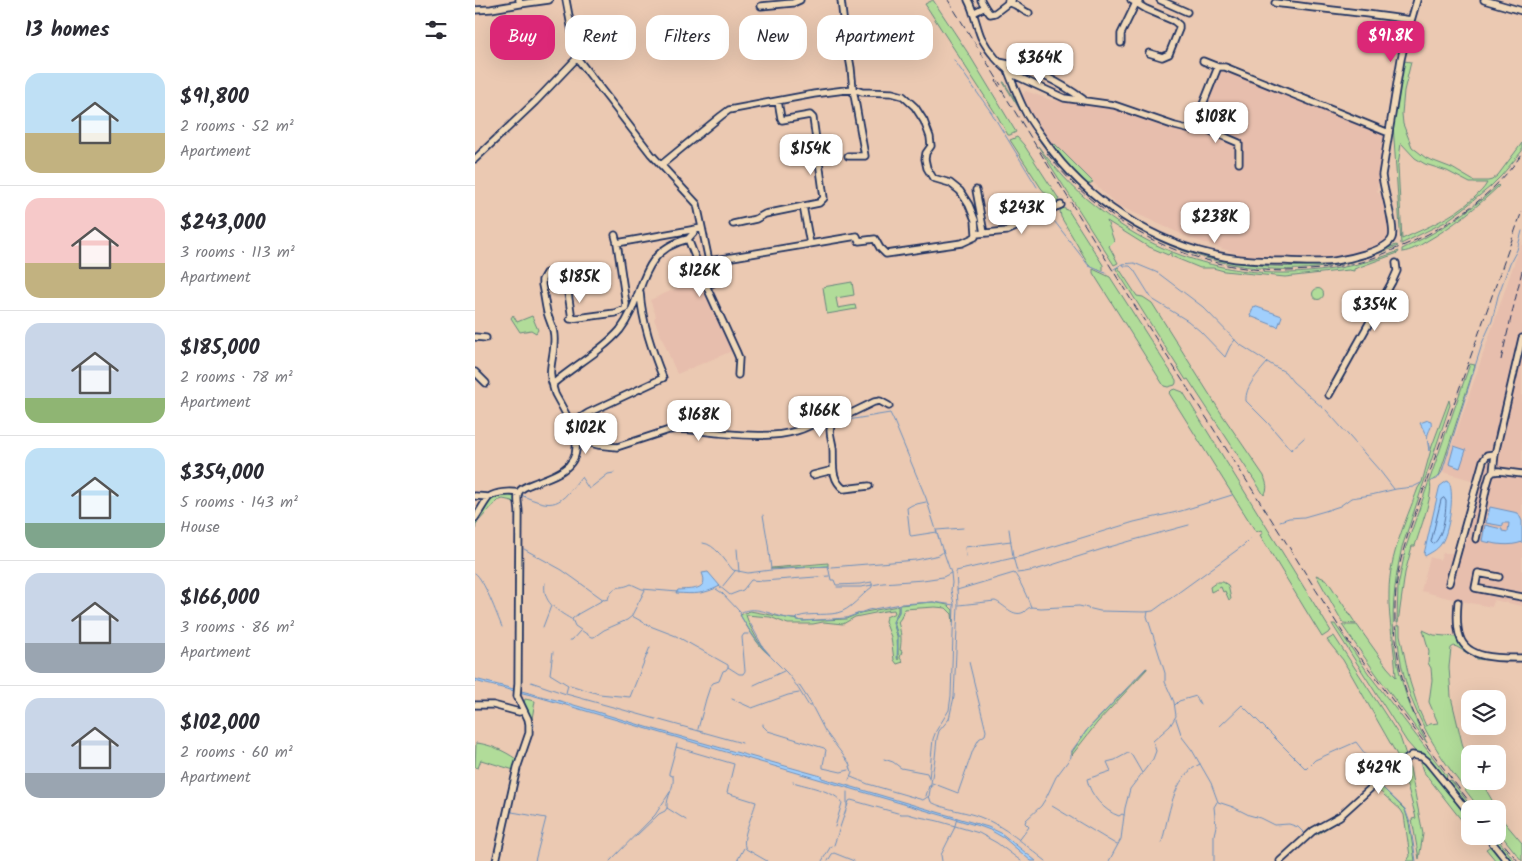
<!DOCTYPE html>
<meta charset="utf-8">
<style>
body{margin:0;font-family:Kalam,sans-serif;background:#f7f7f7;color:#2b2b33;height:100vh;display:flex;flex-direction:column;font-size:19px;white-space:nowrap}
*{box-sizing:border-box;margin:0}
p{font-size:16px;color:#7c7c81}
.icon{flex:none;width:28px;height:28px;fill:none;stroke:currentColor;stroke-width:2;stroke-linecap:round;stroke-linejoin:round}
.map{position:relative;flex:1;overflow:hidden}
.panel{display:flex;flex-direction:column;background:#fff;width:475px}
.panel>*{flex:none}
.guide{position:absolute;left:15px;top:15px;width:475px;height:45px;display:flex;gap:10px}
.fabs{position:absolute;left:986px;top:690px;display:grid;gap:10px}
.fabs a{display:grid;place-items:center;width:45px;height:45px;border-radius:10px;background:#fff;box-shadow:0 5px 20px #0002;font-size:25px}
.price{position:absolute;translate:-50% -42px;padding:0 11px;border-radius:10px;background:#fff;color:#222;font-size:16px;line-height:32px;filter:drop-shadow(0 1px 2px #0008)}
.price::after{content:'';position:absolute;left:50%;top:30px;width:15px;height:11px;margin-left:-8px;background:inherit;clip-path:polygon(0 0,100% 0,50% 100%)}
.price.on{background:#db2777;color:#fff}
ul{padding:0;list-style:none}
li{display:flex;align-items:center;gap:15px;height:125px;padding:0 25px}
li+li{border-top:1px solid #e1e1e2}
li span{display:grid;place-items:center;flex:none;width:140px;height:100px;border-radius:15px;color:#555}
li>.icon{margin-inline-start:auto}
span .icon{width:60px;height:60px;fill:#fffc;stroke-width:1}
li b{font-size:21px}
h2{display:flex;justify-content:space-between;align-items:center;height:60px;padding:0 25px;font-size:21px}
.tag{padding:0 18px;border-radius:15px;background:#fff;box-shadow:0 5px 20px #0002;font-size:18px;line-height:45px}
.tag.on{background:#db2777;color:#fff}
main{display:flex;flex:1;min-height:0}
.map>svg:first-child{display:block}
</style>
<main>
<section class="panel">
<h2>13 homes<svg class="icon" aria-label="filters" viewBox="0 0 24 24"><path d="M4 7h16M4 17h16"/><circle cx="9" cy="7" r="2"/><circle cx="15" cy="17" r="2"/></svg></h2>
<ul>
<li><span style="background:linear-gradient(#bfe0f5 60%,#c2b280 0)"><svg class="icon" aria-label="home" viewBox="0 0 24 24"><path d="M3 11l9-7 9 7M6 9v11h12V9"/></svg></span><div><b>$91,800</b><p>2 rooms · 52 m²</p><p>Apartment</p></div></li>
<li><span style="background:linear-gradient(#f6c9c9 65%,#c2b280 0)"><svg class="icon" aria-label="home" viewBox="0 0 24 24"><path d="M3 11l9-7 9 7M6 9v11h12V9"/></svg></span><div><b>$243,000</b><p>3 rooms · 113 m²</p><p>Apartment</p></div></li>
<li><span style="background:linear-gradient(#c9d6e8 75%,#8fb573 0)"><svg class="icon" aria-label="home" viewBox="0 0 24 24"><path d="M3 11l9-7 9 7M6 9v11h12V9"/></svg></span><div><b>$185,000</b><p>2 rooms · 78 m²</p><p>Apartment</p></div></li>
<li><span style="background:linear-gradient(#bfe0f5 75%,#7fa58c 0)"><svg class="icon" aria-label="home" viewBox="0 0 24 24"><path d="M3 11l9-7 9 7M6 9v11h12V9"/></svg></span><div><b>$354,000</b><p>5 rooms · 143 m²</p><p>House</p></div></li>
<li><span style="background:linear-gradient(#c9d6e8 70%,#9aa5b1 0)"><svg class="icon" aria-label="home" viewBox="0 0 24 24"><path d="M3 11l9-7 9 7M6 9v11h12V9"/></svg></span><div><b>$166,000</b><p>3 rooms · 86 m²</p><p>Apartment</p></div></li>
<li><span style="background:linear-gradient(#c9d6e8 75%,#9aa5b1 0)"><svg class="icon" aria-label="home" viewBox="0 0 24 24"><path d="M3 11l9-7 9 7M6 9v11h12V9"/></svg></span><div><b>$102,000</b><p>2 rooms · 60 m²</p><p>Apartment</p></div></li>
</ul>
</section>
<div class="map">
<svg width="1047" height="861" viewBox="0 0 1047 861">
<rect width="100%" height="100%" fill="#ebc9b2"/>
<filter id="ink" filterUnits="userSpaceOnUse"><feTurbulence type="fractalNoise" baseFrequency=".02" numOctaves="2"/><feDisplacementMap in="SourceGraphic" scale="10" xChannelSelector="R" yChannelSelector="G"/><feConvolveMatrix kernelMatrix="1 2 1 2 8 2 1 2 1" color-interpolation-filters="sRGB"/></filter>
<g filter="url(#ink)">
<!-- built -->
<path fill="#e7bead" d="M745,69H749L880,124L911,135L912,137L902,191L909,198L912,206L916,234L911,240L902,247L886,253L860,259H840L792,258L766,255L715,238L642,205L581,147L554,115L545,96L551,91L576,100L607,103L644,109L713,133L719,131L743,71Z
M1047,240V606L1019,600L1017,607L985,601L946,591L955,557L965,560L968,553H980L1000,481L968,472Z
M225,278L257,351L202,374L179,319L181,316L175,300Z"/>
<!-- green -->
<path fill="#b1dc99" stroke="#66867c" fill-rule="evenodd" d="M458,0L495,56L541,132L535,135H533L523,117L450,4Z
M929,61L936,62L929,91L927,114L928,124L937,147L951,158L977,168L999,181H1013L1017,180L1023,175L1047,143V151L1027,175L1015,187L988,209L970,222L926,244L918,124ZM926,143L940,158L950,164L972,171L995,183H1012C1009,189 1004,193 999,198C978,217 953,227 927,239L923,166Z
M528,82H529C549,115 569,149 597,177C680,261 811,291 921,245L923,246C910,251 897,256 884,260C776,289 658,249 585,167C562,141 546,111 528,82Z
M542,137L549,145L584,199L582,202L579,203L566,188L535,140Z
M580,144L618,182L612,185L591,165L577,148Z
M563,146C580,168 598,189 620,206C706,277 821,291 924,251L923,253L879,269V271L874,270L810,277L779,274L749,271L738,268H725L696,256V253H695L693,255L672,246L632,221L639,241L634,246L643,263L639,265Z
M1023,185L1024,186C1002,207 978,226 952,241C944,246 936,251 927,252V249C965,231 992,214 1023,185Z
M587,208L593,210L628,265V271L614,265L586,217L585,211Z
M643,267L662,296L668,297L677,303L748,416L789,476C791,483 794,488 789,495L713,379L711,380L641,269Z
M618,269L635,277L701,380V383L700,385L693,387L689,386L618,273Z
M377,282L379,295L361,298L363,308L380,305L381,309L352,314L348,287Z
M837.5 294a5.5 5.5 0 1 1 11 0a5.5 5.5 0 1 1-11 0Z
M38,315L42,322L57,316L63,330L61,333L56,330L45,332L36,318Z
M995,364L1000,365L964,476L955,482C959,494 944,532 940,546H937L930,573L923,623H922L923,586L931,547Z
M700,389L708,392L856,631L847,637L785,535L788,533L786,530L781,532L694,393L697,390Z
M974,400L975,405L927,547C910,622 917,675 952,743L909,685L867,625H882L912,667L921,677C920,649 913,620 914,592C914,556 931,521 943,488L947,482L957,446Z
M30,495L40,496L42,510L41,521L40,504L37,501L28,499L22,501L1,524L0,535V522L15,501L22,496Z
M353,563V566L296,569V568Z
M841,575L852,580L881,624L868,623Z
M742,582H748L753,585L756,599L754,600L750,591L748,592L746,587L736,592L735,587Z
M458,602L473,605L478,610V623L477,614L471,608L460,607L429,609L426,618L423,622C426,632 427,639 425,650L427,651L425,658L428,662L422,664L419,660L416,637L410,621L411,617L420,613L419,610L410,611L380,617L368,624L348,622L338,624H313L295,617L271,615C275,628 284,645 295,655C284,649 272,626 265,615L275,611L328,621L371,619L385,613L423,606V611L418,622L422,636L423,660V636L419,622L424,612V605Z
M857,624H860L896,677L970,773L972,776L971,778L973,781L976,780L998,809H995V813L932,742Z
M922,625L925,626V635L935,682L944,710L951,726L955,724L963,723L954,702L957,680L956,668L953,663L954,651L948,630L959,635L982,637L1000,654L1047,659L1010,660L1002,659L982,647L979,646L976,648L974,667L976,697L988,747L995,762V781H1006L1022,809H1005C960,752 924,700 922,625Z
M859,636L925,737L931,755L926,762L868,660L852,640Z
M672,668V669L622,723L597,755V752L612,730Z
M50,699L60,701L57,719L49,704Z
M1,743C14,744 30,751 41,759L39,770L6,760L3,768L0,767Z
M946,761L958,772L995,817V831L948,771L946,765Z
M932,763L935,768L948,834L944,859L937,819L941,818L933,788L924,768Z
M903,783L930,810L934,823L940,861H932L935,856L929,815L926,810L901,788L862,822L841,835L840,832Z
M1022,810L1026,818L1047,843V861L1023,831Z
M1014,836H1020L1040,861H1034Z
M1017,845L1030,861H1021L1011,849Z"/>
<!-- water -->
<path fill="#a1cffc" stroke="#6b8fbd" d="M779,306L807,316L803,327L775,316Z
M953,420L956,421C957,428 955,428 953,434C951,440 955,445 954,451L952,437L945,423Z
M979,446L991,450L985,468L974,464Z
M972,481L974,482C980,494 974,533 966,544C962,550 955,553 950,556L949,554L964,489L965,486Z
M1015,507L1043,513L1047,521V542C1034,547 1020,544 1007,541L1010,525L1027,529V531L1033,532L1034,523H1028V526L1011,523Z
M233,572L245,586C228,595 219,594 201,593L203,590C215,589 235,591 227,573Z
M0,679L89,702L175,728L346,776L347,778L513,827L526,833L561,861H556L529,838L515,830L507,827L60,696L7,683L0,681Z"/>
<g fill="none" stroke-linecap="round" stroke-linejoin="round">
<!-- shore -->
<path stroke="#516f9d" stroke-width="1" d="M969,498L971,501C971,512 968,538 958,544L956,542L966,500Z"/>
<!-- stream -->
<path stroke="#6b8fbd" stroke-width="1" d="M479,60L516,112L562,187
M580,222L614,266L628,272L631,273
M648,264L649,266H655L659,270L677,299L713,321L725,331L750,357L755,346L760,340
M639,269L647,264L659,263L683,273L728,307L764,344L797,365L810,372L818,382L848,408
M792,363C783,374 770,386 771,401L793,423L816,450L829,438
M851,410L905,471L919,489
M956,481L962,479L967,472L1008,341L1017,321L1023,296L1035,263L1042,250L1047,231
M46,495C80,510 84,506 106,477L114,489L133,474L139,473
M451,502L437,505L432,508L435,535L436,536L462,532
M288,515L293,544L296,569
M805,521L814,518L829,517L850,511L865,506L876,498L896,495L921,489L938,487L946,483
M534,529L538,557L542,571
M462,530L488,528
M228,543C240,544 250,561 258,570L273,573L296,570L353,566L356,580H359L361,585L385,584L397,582V587C386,595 376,610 362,613C350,616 327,612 320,619C302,619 282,603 265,613C266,618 269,621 272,626C283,645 297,658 312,673C320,682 327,695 334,706H337L350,731L374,763L377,773L374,780
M49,549L87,570L129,600L133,599C138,583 145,590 156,584L167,589L203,592
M262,549L264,572
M491,556L490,547L536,541
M356,567L441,560L464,555L468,552L451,498L418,419L415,413L367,421
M0,573C9,579 22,615 27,627
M542,573C559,572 585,562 602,557C639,545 677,535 714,525
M70,583C67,602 81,610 96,619
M244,586L255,595L268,590L276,580L288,581L354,576
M247,587L260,571
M362,587H386L408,583L448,580L468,577L476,573
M241,589L247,593L265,612
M482,590L539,573C544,578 553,599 556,607
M128,600L103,614L97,619L100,626L116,637H119L129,630L152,620L157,616L175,626L201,636L253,665V667L264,674H268L270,671L267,637L269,634H274
M484,605L520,601C529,604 538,618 549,612C551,610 553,608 556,607L566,608L604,606L625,611L670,612L678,611L769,545L775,539
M157,615L170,590
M321,619L327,621L371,618L393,610L426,604L458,602L479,605
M275,623L288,647L295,655
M68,627L76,606
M95,640H97L105,631
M78,652L75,674L93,685L91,693
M422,658L423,636L418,622L424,612V606
M56,682L91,694L267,743
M279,685L309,671
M324,685L337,705
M93,686L95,685L124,694L155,697L175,647
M257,699L277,708L313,695L324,693
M700,705L704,701L721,696L725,704
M53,712L59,725L55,738
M701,719L707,737L717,750L736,783L743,802L758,807L774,815L785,818L799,825L814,824L823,827L830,834
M288,724V726L293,731L349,748L351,750L348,765V768L366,772L374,770
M745,726L767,705L831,769L840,760L881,742L907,776
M223,729L231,699L235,687L238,683L244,681L248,671L251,670L253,667
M202,744L194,773V775L198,776C200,788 191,796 192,808L211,820
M201,747L259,764L252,793L281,802C278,815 265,839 271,849L292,861
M409,759L418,762L426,768L452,773L454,778
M44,774L47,761
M376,777L393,784L448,800L454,796L456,802C471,810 490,811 505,817C530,826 550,845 571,861
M454,779L458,739L461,731L474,710L476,696L479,604L476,590L477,583L476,573L468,550
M318,782C330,786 361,791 367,803L360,827
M457,783L483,793L498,750L504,739L510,735L511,731L494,662
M906,783L907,787L930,809L935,823L941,861
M451,796L454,786H457
M454,796L460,758L462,738L464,731L474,719L479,697L483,605L481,571L547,556L659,522L706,511L757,495
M37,802V812L71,818L60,861
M372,806V792
M577,806L642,845
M649,815L647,814L644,816C629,811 615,795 612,779L636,771L632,762L640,760L653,753L656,754L667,773
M160,837L184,814L190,811L192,808
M687,842C694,816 697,777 725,764
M359,845L374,801L376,800L426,814H433L440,816L463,821L504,833L522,843L546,861
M540,846L554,827L550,823L551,820L566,806L571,798L581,777L596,757V752L612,730L671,668
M135,861L180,815L195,792
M262,861L269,848
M347,861L356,846
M353,861L357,854L359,853L379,861
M467,861L466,855L479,829L482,818
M634,861L646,839L650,808L655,789L678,759L681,751L678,741L695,726L701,716L699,702L690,682V673L672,616L673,612
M739,861V835L741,826L739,807L742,802"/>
<!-- minor casing -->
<g stroke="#1b2f5e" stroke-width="9">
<path id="minor" d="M44,0L45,4L74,0
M91,0L102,58L176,154L222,204L234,261L382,236L384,241L400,239L405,248L411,254L487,243L500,237L501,234L500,220L494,205L485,191L475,183L458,178L452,168L450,159L451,153L456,146L455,137L449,121L440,107L428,96L417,93L387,92L378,89L339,94L254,110L246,116L186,165
M366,0L370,34L376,68L378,89L390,156H373
M493,0C499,11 501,25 506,37C513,51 526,66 539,75L589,98L639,105L700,126L716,130L720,124L743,67
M506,0L510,7
M656,0L671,9L699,21L704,25V29L694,54L687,57L674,53
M685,0L712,12
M1009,0L1047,11
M533,1L534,3C541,3 547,11 554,13
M800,3C845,9 891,13 936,20
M286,6L318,3L325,0
M0,10L16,9L45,4
M498,13L510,7L515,14L520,13L537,0
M646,43V34L660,5L665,0
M728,61L743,67H750L914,133
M524,62C555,67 583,81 608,99
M533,71C538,84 543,97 549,109C554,120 563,131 570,141C611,200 678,244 750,257C770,261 790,261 810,261C826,262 843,263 859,261C873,259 912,251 917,238C921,228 908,189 907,175L926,59L931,38L942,0
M720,124L764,143V163
M0,159L60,102L102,58
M501,190L509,233
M328,206L335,244
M258,224L281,219L290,214L344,203L349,198L338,118L335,115L307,120L306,118L303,101
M222,229L213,239L234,292L262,353L264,358L263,375
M501,234L532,231L554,221L571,211L586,205
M140,235L142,243
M234,261L238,283
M71,273L67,280V285C69,294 70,303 72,312C75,324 80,328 79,343C79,357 72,372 78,386
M93,293L97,319
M95,319L140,313L150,309L151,304L142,243L227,228
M0,337L11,338
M0,372L11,383
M854,395L917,282L922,271L921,263
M348,402L351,420
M96,424L113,413L188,378C177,350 167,322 165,292
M100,439L123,445L142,447L194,430C210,427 227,432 244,433C267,435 299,438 321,431C330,429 337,424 346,421L351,420L357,424
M1018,472L1024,471L1047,474
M338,475L358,470
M394,486L369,489C355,479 359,463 358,448C357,438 351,428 360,421L399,402L405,401L414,406
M0,496L14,497
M0,518C4,513 10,501 14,497C21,492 36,491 43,493
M1001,539L1012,485L1015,475L1018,472L1020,454L1047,338
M1024,577L1003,573L1000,588L1047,597
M974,583L1008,461L1012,455L1020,454
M983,602C982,613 981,626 985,637C992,660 1028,658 1047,658
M0,705H18L44,712L48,711
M1012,836L1032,861
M21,861L42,768L54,733V724L53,719L42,696L43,683L44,512C44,506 41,498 44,492C47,486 58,484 64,481C72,478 81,475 88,470C117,451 91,415 80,394L78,387L79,383C100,365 127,351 145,330C171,296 162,251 213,239
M805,861L838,831L865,816L908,777L937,755L947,757L952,761L995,814"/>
</g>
<!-- minor -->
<use href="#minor" stroke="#f1d9b9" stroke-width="5.5"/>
<!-- rail -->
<path stroke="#1b2f5e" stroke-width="1" stroke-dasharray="8 4" stroke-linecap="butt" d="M473,0L526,85
M522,80L521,81L658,303L814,547L873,641L976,778L1000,809
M572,153C637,239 746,283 853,268C865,266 878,264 890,261C904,256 918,250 932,244C978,224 1018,195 1047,154
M1026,360L1047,271
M951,737C922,690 914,622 924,568C926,557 930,545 933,534L1047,211
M1022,836L1043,861"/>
</g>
</g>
</svg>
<div class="fabs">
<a><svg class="icon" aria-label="layers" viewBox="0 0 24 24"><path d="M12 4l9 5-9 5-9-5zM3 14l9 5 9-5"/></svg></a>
<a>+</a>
<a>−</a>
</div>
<b class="price on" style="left:916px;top:63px">$91.8K</b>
<b class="price" style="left:565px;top:85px">$364K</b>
<b class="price" style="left:741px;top:144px">$108K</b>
<b class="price" style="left:336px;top:176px">$154K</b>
<b class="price" style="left:547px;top:235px">$243K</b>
<b class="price" style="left:740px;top:244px">$238K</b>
<b class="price" style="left:225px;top:298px">$126K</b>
<b class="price" style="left:105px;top:304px">$185K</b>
<b class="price" style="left:900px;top:332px">$354K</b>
<b class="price" style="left:345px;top:438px">$166K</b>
<b class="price" style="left:224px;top:442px">$168K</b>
<b class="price" style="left:111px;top:455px">$102K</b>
<b class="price" style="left:904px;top:795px">$429K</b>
<div class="guide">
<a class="tag on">Buy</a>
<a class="tag">Rent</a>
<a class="tag">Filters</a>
<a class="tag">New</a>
<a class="tag">Apartment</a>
</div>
</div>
</main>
